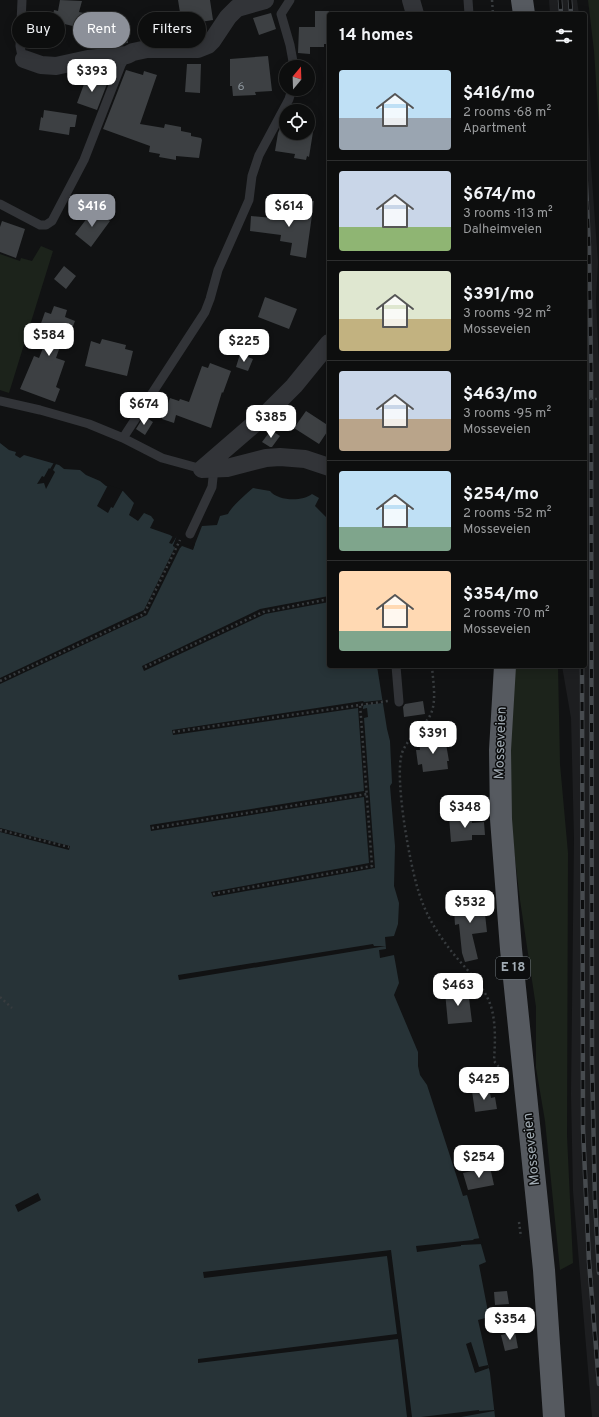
<!DOCTYPE html>
<meta charset="utf-8">
<style>
body{margin:0;font-family:Overpass,sans-serif;background:#1b1c1c;color:#f1f3f6;height:100vh;display:flex;flex-direction:column;font-size:15px;white-space:nowrap}
*{box-sizing:border-box;margin:0}
p{font-size:13px;color:#9a9c9e}
.icon{flex:none;width:22px;height:22px;fill:none;stroke:currentColor;stroke-width:2;stroke-linecap:round;stroke-linejoin:round}
.map{position:relative;flex:1;overflow:hidden}
.details{position:absolute;left:327px;top:12px;width:260px;height:656px;display:flex;flex-direction:column;background:#0d0e0e;border-radius:4px;box-shadow:0 2px 10px #0003,0 0 0 1px #2d2e2e}
.details>*{flex:none}
.banner{position:absolute;left:12px;top:12px;width:255px;height:36px;display:flex;gap:8px}
.needle{width:26px;rotate:19deg}
.buttons{position:absolute;left:279px;top:60px;display:grid;gap:8px}
.buttons a{display:grid;place-items:center;width:36px;height:36px;border-radius:50%;background:#0d0e0e;box-shadow:0 2px 10px #0003,0 0 0 1px #2d2e2e;font-size:20px}
.price{position:absolute;translate:-50% -34px;padding:0 9px;border-radius:8px;background:#fff;color:#222;font-size:13px;line-height:26px;filter:drop-shadow(0 1px 2px #0008)}
.price::after{content:'';position:absolute;left:50%;top:24px;width:12px;height:9px;margin-left:-6px;background:inherit;clip-path:polygon(0 0,100% 0,50% 100%)}
.price.active{background:#8c9099;color:#fff}
ul{padding:0;list-style:none}
li{display:flex;align-items:center;gap:12px;height:100px;padding:0 12px}
li+li{border-top:1px solid #2d2e2e}
li span{display:grid;place-items:center;flex:none;width:112px;height:80px;border-radius:4px;color:#555}
li>.icon{margin-inline-start:auto}
span .icon{width:48px;height:48px;fill:#fffc;stroke-width:1}
li b{font-size:17px}
h2{display:flex;justify-content:space-between;align-items:center;height:48px;padding:0 12px;font-size:17px}
.chip{padding:0 14px;border-radius:18px;background:#0d0e0e;box-shadow:0 2px 10px #0003,0 0 0 1px #2d2e2e;font-size:14px;line-height:36px}
.chip.active{background:#8c9099;color:#fff}
.map>svg:first-child{display:block}
</style>
<div class="map">
<svg width="599" height="1417" viewBox="0 0 599 1417">
<rect width="100%" height="100%" fill="#111213"/>
<!-- built -->
<path fill="#1d1e20" d="M549,0H577L579,14H550Z
M585,83L598,262L596,299L599,364V1417H592L573,1191L571,1094L574,838L571,718L562,666H585Z"/>
<!-- green -->
<path fill="#1c231b" d="M588,0H599V126L594,51Z
M41,246L53,251L9,393L0,390V254L20,261L21,258L32,261Z
M514,666H558L560,764L568,853L567,1136L573,1263L560,1270L545,1121L536,1068V1007L520,900L510,817V708Z"/>
<!-- water -->
<path fill="#273337" d="M0,443L9,450L16,452L15,455L20,458L24,455L59,465L64,469L80,470L86,475L100,481L106,486L123,491L134,503L129,515L138,521L144,513L151,516L154,520L150,528L170,535L173,537L177,536L173,546L180,548L182,545L193,549L202,526L217,525L220,516L228,514C231,507 246,494 253,488L270,491C278,501 302,502 312,494L319,498L315,506L329,520V666H377L387,729L390,741L392,783L390,786L395,846L394,886L399,903L398,924L394,936L385,937L386,949L379,950L380,958L394,955L399,983L394,995L418,1052V1066L420,1075L427,1085L463,1196L467,1195L486,1262L479,1265L489,1317L478,1320L490,1373L495,1417H0Z"/>
<!-- pier -->
<path fill="#111213" d="M55,461L56,464L53,470L55,472L46,489L44,483L37,484L42,476L44,477L49,468L50,469Z
M108,485L123,490L113,508L111,507L108,513L97,506Z
M174,534H178L180,536L176,545L180,546L182,544L192,547L193,543L195,544L193,550L182,546L180,548L147,615L0,684V678L144,610L175,547L173,546L177,536L172,544L169,543Z
M329,596V602L265,614L144,671L142,666L260,609Z
M382,700L383,703L364,705L363,707V709L367,708L368,717L364,718L375,868L213,897L211,892L369,863L364,797L151,831L150,825L364,791L358,708L173,735L172,730L363,701L364,702Z
M0,828L70,846L69,850L0,832Z
M373,944L374,946H386L179,980L178,975Z
M38,1193L41,1200L18,1212L15,1205Z
M481,1238L483,1244L461,1245V1246L417,1252L416,1246L473,1240L474,1239Z
M391,1250L412,1417H407L398,1339L198,1363V1359L397,1334L387,1256L204,1278L203,1272Z
M471,1342L479,1367L488,1365L489,1368L475,1373L466,1344Z
M479,1410V1411L494,1410V1411L461,1417H421Z"/>
<!-- building -->
<path fill="#3d4043" d="M60,0L82,1L79,12L84,13L81,28L52,21L54,10L58,11Z
M178,0H210L213,20L182,25Z
M315,11H329V44H324V47H310V54L298,53L299,27H315Z
M271,13L276,29L259,35L253,18Z
M127,25L128,43L112,44L110,26Z
M268,56L272,91L255,92L256,95L233,96L232,86H230V59Z
M187,64H201L200,93L185,92Z
M126,70L143,75L144,71L157,75L140,124L164,128L165,124L181,127V131L191,133V136L201,138L202,140L199,158L176,156V160L159,157L160,154L149,152L150,146L103,129Z
M87,76L107,84L97,110L77,103Z
M44,110L77,115L75,127H70L69,135L39,130L41,117L43,118Z
M281,126L286,127V133H308V131L313,132L309,157L307,156L306,160L294,158L295,154L275,151L278,133Z
M298,199L314,201L306,258L290,255L292,243L280,241L281,235L250,231L251,216L294,220Z
M94,209L110,221L91,247L75,234Z
M2,221L25,229L16,258L0,252V227Z
M64,266L76,276L66,289L54,279Z
M265,297L297,309L289,329L258,317Z
M54,306L67,310L65,317L75,321L70,334L65,332L56,358L65,361L56,387L60,389L55,402L20,389L34,356L39,358L49,333L39,329L45,312L51,314Z
M102,339L126,345L125,349L133,351L127,376L85,366L91,341L100,344Z
M240,354L253,359L248,371L236,367Z
M210,363L231,371L223,393L222,392L211,428L176,415L174,423L162,419L170,398L179,401L180,399L189,402L202,366L208,368Z
M306,411L329,426V429L319,444L294,428Z
M144,416L153,422L145,435L136,429Z
M271,430L280,436L272,447H270L262,442Z
M423,701L425,714L404,717L403,707L405,704Z
M445,738L449,761H447L448,769L423,772L422,764L418,765L416,750H420L419,742Z
M471,816L472,823L484,822L485,835H472V840L451,842L449,817Z
M483,896L487,932L472,934L478,959L465,962L462,953L459,924L455,925L454,909H458L457,899Z
M468,990L472,1022L448,1024L445,992Z
M489,1088L491,1098L495,1097L497,1109L475,1112L472,1091Z
M490,1167L494,1185L468,1190L463,1173Z
M507,1291L509,1304L495,1305L494,1292Z
M515,1332L518,1348L505,1351L501,1335Z"/>
<g fill="none" stroke-linecap="round" stroke-linejoin="round">
<!-- path -->
<path stroke="#383c3f" stroke-width="2.5" stroke-dasharray="2 3" stroke-linecap="butt" d="M492,0L493,14
M432,666C433,683 438,705 428,719C419,731 407,739 402,753C394,778 410,866 419,893C425,912 434,928 446,944C461,966 485,983 492,1010C496,1027 495,1044 494,1061L503,1072L505,1080
M145,667L263,612L329,599
M0,681L144,614L180,540
M173,732L388,701
M152,828L367,794
M0,830L69,847
M213,894L372,866L360,704
M0,997L12,1008
M519,1222L521,1237"/>
<!-- service -->
<path stroke="#323438" stroke-width="9" d="M22,0L20,46L23,61
M290,0L281,14L290,45L294,67
M468,0L469,14
M0,204L40,225H46L52,221L84,160L121,65L127,55
M0,401L40,410L89,424L123,438L162,458L202,469
M123,438L205,312L210,299L218,270L249,200L252,176L259,155L289,99L292,89
M190,534L212,487L214,468
M396,666L399,702"/>
<!-- minor -->
<path stroke="#323438" stroke-width="18" d="M411,0L415,14
M24,59L41,65L56,66L88,59L127,55L133,52L147,49H198L208,45L212,41L228,17L237,8L265,0
M202,469L267,413L294,386L329,343
M202,469L227,468L266,458L280,457L305,459L329,467"/>
<!-- trunk -->
<path stroke="#565a60" stroke-width="22" d="M522,0L524,14
M505,666L500,750L501,819L511,949L544,1270L554,1417"/>
<!-- rail casing -->
<g stroke="#474b4f" stroke-width="4.5">
<path id="rail" d="M560,0L561,14
M570,0L571,14
M585,165L589,246L591,366L592,1065L595,1200L599,1273
M582,666L583,1129L589,1262L599,1384"/>
</g>
<!-- rail -->
<use href="#rail" stroke="#0c0d0e" stroke-width="3" stroke-dasharray="9" stroke-linecap="butt"/>
<!-- path-bridge -->
<path stroke="#383c3f" stroke-width="2.5" stroke-dasharray="2 3" stroke-linecap="butt" d="M585,399H599"/>
</g>
<g text-anchor="middle" dominant-baseline="central" stroke-width="3" stroke-linejoin="round" paint-order="stroke">
<!-- number labels -->
<g font-size="12" fill="#899198">
<text x="241" y="87">6</text>
</g>
<!-- shield labels -->
<rect fill="#0c0d0e" stroke="#757c82" stroke-width="1" x="496" y="957" width="34" height="22" rx="3"/>
<g font-size="13" font-weight="bold" fill="#a2acb4">
<text x="513" y="968">E 18</text>
</g>
<!-- street labels -->
<g font-size="14" fill="#a2acb4" stroke="#0c0d0e">
<text transform="translate(501 743) rotate(-88)">Mosseveien</text>
<text transform="translate(532 1149) rotate(-96)">Mosseveien</text>
</g>
</g>
</svg>
<div class="buttons">
<a><svg class="needle" viewBox="-14 -14 28 28"><path d="M0-13l5 13h-10z" fill="#e53935"/><path d="M0 13l5-13h-10z" fill="#9a9c9e"/></svg></a>
<a><svg class="icon" aria-label="locate" viewBox="0 0 24 24"><circle cx="12" cy="12" r="6"/><path d="M12 2v4M12 18v4M2 12h4M18 12h4"/></svg></a>
</div>
<b class="price" style="left:92px;top:93px">$393</b>
<b class="price active" style="left:92px;top:228px">$416</b>
<b class="price" style="left:289px;top:228px">$614</b>
<b class="price" style="left:49px;top:357px">$584</b>
<b class="price" style="left:244px;top:363px">$225</b>
<b class="price" style="left:144px;top:426px">$674</b>
<b class="price" style="left:271px;top:439px">$385</b>
<b class="price" style="left:433px;top:755px">$391</b>
<b class="price" style="left:465px;top:829px">$348</b>
<b class="price" style="left:470px;top:924px">$532</b>
<b class="price" style="left:458px;top:1007px">$463</b>
<b class="price" style="left:484px;top:1101px">$425</b>
<b class="price" style="left:479px;top:1179px">$254</b>
<b class="price" style="left:510px;top:1341px">$354</b>
<div class="banner">
<a class="chip">Buy</a>
<a class="chip active">Rent</a>
<a class="chip">Filters</a>
</div>
<section class="details">
<h2>14 homes<svg class="icon" aria-label="filters" viewBox="0 0 24 24"><path d="M4 7h16M4 17h16"/><circle cx="9" cy="7" r="2"/><circle cx="15" cy="17" r="2"/></svg></h2>
<ul>
<li><span style="background:linear-gradient(#bfe0f5 60%,#9aa5b1 0)"><svg class="icon" aria-label="home" viewBox="0 0 24 24"><path d="M3 11l9-7 9 7M6 9v11h12V9"/></svg></span><div><b>$416/mo</b><p>2 rooms · 68 m²</p><p>Apartment</p></div></li>
<li><span style="background:linear-gradient(#c9d6e8 70%,#8fb573 0)"><svg class="icon" aria-label="home" viewBox="0 0 24 24"><path d="M3 11l9-7 9 7M6 9v11h12V9"/></svg></span><div><b>$674/mo</b><p>3 rooms · 113 m²</p><p>Dalheimveien</p></div></li>
<li><span style="background:linear-gradient(#dfe7d0 60%,#c2b280 0)"><svg class="icon" aria-label="home" viewBox="0 0 24 24"><path d="M3 11l9-7 9 7M6 9v11h12V9"/></svg></span><div><b>$391/mo</b><p>3 rooms · 92 m²</p><p>Mosseveien</p></div></li>
<li><span style="background:linear-gradient(#c9d6e8 60%,#b9a48a 0)"><svg class="icon" aria-label="home" viewBox="0 0 24 24"><path d="M3 11l9-7 9 7M6 9v11h12V9"/></svg></span><div><b>$463/mo</b><p>3 rooms · 95 m²</p><p>Mosseveien</p></div></li>
<li><span style="background:linear-gradient(#bfe0f5 70%,#7fa58c 0)"><svg class="icon" aria-label="home" viewBox="0 0 24 24"><path d="M3 11l9-7 9 7M6 9v11h12V9"/></svg></span><div><b>$254/mo</b><p>2 rooms · 52 m²</p><p>Mosseveien</p></div></li>
<li><span style="background:linear-gradient(#ffd9b3 75%,#7fa58c 0)"><svg class="icon" aria-label="home" viewBox="0 0 24 24"><path d="M3 11l9-7 9 7M6 9v11h12V9"/></svg></span><div><b>$354/mo</b><p>2 rooms · 70 m²</p><p>Mosseveien</p></div></li>
</ul>
</section>
</div>
